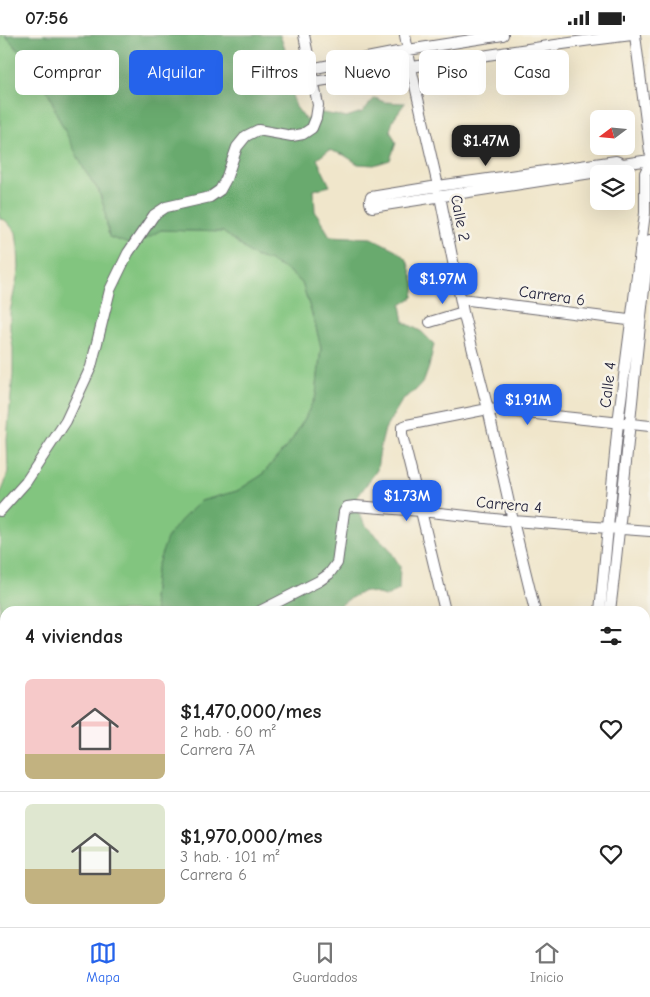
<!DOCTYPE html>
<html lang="es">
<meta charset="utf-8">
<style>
body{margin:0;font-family:"Comic Neue",sans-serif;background:#f6f6f6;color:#222;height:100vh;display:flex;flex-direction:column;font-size:19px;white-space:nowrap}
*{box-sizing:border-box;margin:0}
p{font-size:16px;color:#767676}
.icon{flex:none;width:28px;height:28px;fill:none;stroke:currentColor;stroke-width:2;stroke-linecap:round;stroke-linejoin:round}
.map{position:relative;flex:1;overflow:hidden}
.details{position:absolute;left:0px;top:571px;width:650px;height:321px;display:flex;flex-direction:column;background:#fff;border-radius:15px 15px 0 0;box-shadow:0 5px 20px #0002}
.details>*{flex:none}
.guide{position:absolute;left:15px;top:15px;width:620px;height:45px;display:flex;gap:10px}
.needle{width:32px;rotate:254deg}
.controls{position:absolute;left:590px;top:75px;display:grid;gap:10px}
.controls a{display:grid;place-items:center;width:45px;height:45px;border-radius:8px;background:#fff;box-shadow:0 5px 20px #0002;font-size:25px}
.price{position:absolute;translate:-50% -42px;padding:0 11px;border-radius:10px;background:#2563eb;color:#fff;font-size:16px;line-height:32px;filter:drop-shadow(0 1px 2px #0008)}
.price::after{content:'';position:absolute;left:50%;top:30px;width:15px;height:11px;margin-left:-8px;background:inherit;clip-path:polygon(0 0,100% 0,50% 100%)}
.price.current{background:#222;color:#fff}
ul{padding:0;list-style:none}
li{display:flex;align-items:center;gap:15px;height:125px;padding:0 25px}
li+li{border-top:1px solid #e0e0e0}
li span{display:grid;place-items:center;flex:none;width:140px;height:100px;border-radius:8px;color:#555}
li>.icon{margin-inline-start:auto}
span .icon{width:60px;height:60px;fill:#fffc;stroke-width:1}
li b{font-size:21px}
h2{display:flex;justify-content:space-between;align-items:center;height:60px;padding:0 25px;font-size:21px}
.chip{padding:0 18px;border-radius:8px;background:#fff;box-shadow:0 5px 20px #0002;font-size:18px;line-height:45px}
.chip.current{background:#2563eb;color:#fff}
.status{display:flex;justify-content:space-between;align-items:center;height:35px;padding:0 25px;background:#fff;direction:ltr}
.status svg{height:14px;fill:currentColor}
.tab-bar{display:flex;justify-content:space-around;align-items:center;height:70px;border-top:1px solid #e0e0e0;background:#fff;font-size:14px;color:#767676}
.tab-bar a{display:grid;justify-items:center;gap:2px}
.tab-bar .current{color:#2563eb}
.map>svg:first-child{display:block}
</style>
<div class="status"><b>07:56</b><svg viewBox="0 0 49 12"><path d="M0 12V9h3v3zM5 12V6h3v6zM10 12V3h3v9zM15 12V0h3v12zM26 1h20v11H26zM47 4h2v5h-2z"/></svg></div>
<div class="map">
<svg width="650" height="892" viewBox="0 0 650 892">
<rect width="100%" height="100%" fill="#f7f3e8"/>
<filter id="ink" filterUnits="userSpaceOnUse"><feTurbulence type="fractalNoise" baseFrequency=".02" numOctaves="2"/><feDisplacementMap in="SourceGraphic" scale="10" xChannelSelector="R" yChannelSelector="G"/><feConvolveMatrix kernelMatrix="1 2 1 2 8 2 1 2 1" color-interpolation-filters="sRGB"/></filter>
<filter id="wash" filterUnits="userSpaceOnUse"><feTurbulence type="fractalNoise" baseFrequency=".0096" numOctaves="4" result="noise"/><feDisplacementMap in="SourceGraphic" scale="20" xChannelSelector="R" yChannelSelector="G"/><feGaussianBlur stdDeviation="1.12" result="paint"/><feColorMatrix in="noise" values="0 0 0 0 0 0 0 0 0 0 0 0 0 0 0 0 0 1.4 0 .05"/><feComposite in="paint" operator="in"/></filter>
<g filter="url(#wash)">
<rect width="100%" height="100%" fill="#f0e6cb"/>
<!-- green -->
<path fill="#82c57f" stroke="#52745d" d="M0,0H5L37,35L51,63L58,82L75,113L85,136L98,155L104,172L109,202L147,203L160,195L223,197L254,221L270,226L288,236L302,248L316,292L321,313L316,360L305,383L292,405L262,440L237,456L201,466L162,518L156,535L153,564L156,576H5V888H95L96,892H0V460L5,448L8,436L7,404L13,339V313L10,294V277L19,233L18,213L16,197L5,185L0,184Z
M417,888H528V892H411Z"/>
<!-- forest -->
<path fill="#69aa6e" stroke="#466654" d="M5,0H280L288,23L289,51L296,72L306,85L317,77L346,82L362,77L375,63L384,67L405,68L394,83L390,95L396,108L390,125L374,130L358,129L344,120L329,115L317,124L330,151L314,155L315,176L330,201L372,203L396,215L407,225L415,250L413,262L401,270L404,287L422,297L434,309L429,332L424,346L415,356L403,364L385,394L380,414L377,435L353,468L367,492L388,512L400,531L399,555L386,561L364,556L349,564L333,576H156L153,564L156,535L167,503L181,485L201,466L237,456L262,440L292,405L305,383L316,360L321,313L316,292L302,248L288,236L270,226L254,221L223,197L161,195L147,203L129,209L109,202L104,172L99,156L85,136L58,82L51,63L37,36Z
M95,888H200L199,892H96Z"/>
</g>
<g filter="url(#ink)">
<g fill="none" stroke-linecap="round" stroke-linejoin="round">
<!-- minor casing -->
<g stroke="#6a676d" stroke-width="12">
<path id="minor" d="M405,0L411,33L438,151L463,277L488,374L513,486L535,576
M635,0L650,117
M310,34L408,15L503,0
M313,47C419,32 526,12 632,0
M623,129L616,126L438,151L371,162C369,165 370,170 372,172L617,134L623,129L650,125
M461,264L636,286
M430,287L463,277
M0,476L26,447L66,386L91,332L110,255L128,218L154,180L166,172L210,162L220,155L226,144L237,112L246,101L258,95L292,101L303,99L312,93L316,83L318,70L304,0
M260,576L319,546L329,539L337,528L344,477L347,472L355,471L421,476L513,486L650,496
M445,576L421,476L402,400V392L407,390L488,374L650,391
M600,576L618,388L645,178V138L650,128
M610,576C625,453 634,328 650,205
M645,610L650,611
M645,686L650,687
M645,766L650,737
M645,824L650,803
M637,888V892
M50,892L53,888
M210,892L211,888
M300,892L301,888
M318,892L322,888
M386,892L391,888"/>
</g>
<!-- minor -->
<use href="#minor" stroke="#fff" stroke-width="10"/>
</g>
</g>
<g text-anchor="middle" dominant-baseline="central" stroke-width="5" stroke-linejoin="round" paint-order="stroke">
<!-- street labels -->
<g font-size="16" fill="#22223b" stroke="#f7f3e8">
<text transform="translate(460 183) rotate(79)">Calle 2</text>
<text transform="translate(552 261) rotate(8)">Carrera 6</text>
<text transform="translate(608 350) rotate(-83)">Calle 4</text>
<text transform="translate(509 470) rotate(5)">Carrera 4</text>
</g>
</g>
</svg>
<div class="controls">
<a><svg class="needle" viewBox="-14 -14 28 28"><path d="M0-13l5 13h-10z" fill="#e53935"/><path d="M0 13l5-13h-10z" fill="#767676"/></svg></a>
<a><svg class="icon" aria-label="layers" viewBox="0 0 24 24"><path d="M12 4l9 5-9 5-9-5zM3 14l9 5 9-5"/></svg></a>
</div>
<b class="price current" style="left:486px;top:132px">$1.47M</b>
<b class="price" style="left:443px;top:270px">$1.97M</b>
<b class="price" style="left:528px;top:391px">$1.91M</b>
<b class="price" style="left:407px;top:487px">$1.73M</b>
<div class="guide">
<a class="chip">Comprar</a>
<a class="chip current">Alquilar</a>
<a class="chip">Filtros</a>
<a class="chip">Nuevo</a>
<a class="chip">Piso</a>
<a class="chip">Casa</a>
</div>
<section class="details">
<h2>4 viviendas<svg class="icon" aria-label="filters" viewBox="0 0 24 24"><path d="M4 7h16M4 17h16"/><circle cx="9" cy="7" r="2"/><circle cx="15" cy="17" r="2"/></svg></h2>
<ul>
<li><span style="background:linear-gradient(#f6c9c9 75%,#c2b280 0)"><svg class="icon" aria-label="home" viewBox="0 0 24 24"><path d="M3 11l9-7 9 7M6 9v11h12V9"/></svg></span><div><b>$1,470,000/mes</b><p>2 hab. · 60 m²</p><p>Carrera 7A</p></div><svg class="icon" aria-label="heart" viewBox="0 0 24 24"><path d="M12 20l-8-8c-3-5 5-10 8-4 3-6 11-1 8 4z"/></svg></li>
<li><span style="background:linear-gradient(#dfe7d0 65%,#c2b280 0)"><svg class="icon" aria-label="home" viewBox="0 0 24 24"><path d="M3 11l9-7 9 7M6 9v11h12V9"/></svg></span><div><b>$1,970,000/mes</b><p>3 hab. · 101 m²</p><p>Carrera 6</p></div><svg class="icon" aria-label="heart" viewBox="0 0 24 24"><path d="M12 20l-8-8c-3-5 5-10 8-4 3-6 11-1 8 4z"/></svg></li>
</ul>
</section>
</div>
<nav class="tab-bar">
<a class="current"><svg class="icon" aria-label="map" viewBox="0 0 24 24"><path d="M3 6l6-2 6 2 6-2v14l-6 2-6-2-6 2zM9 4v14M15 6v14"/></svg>Mapa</a>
<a><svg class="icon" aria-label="saved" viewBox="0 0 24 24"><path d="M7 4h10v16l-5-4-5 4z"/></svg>Guardados</a>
<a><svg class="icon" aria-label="home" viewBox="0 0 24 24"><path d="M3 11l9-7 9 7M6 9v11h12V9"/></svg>Inicio</a>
</nav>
